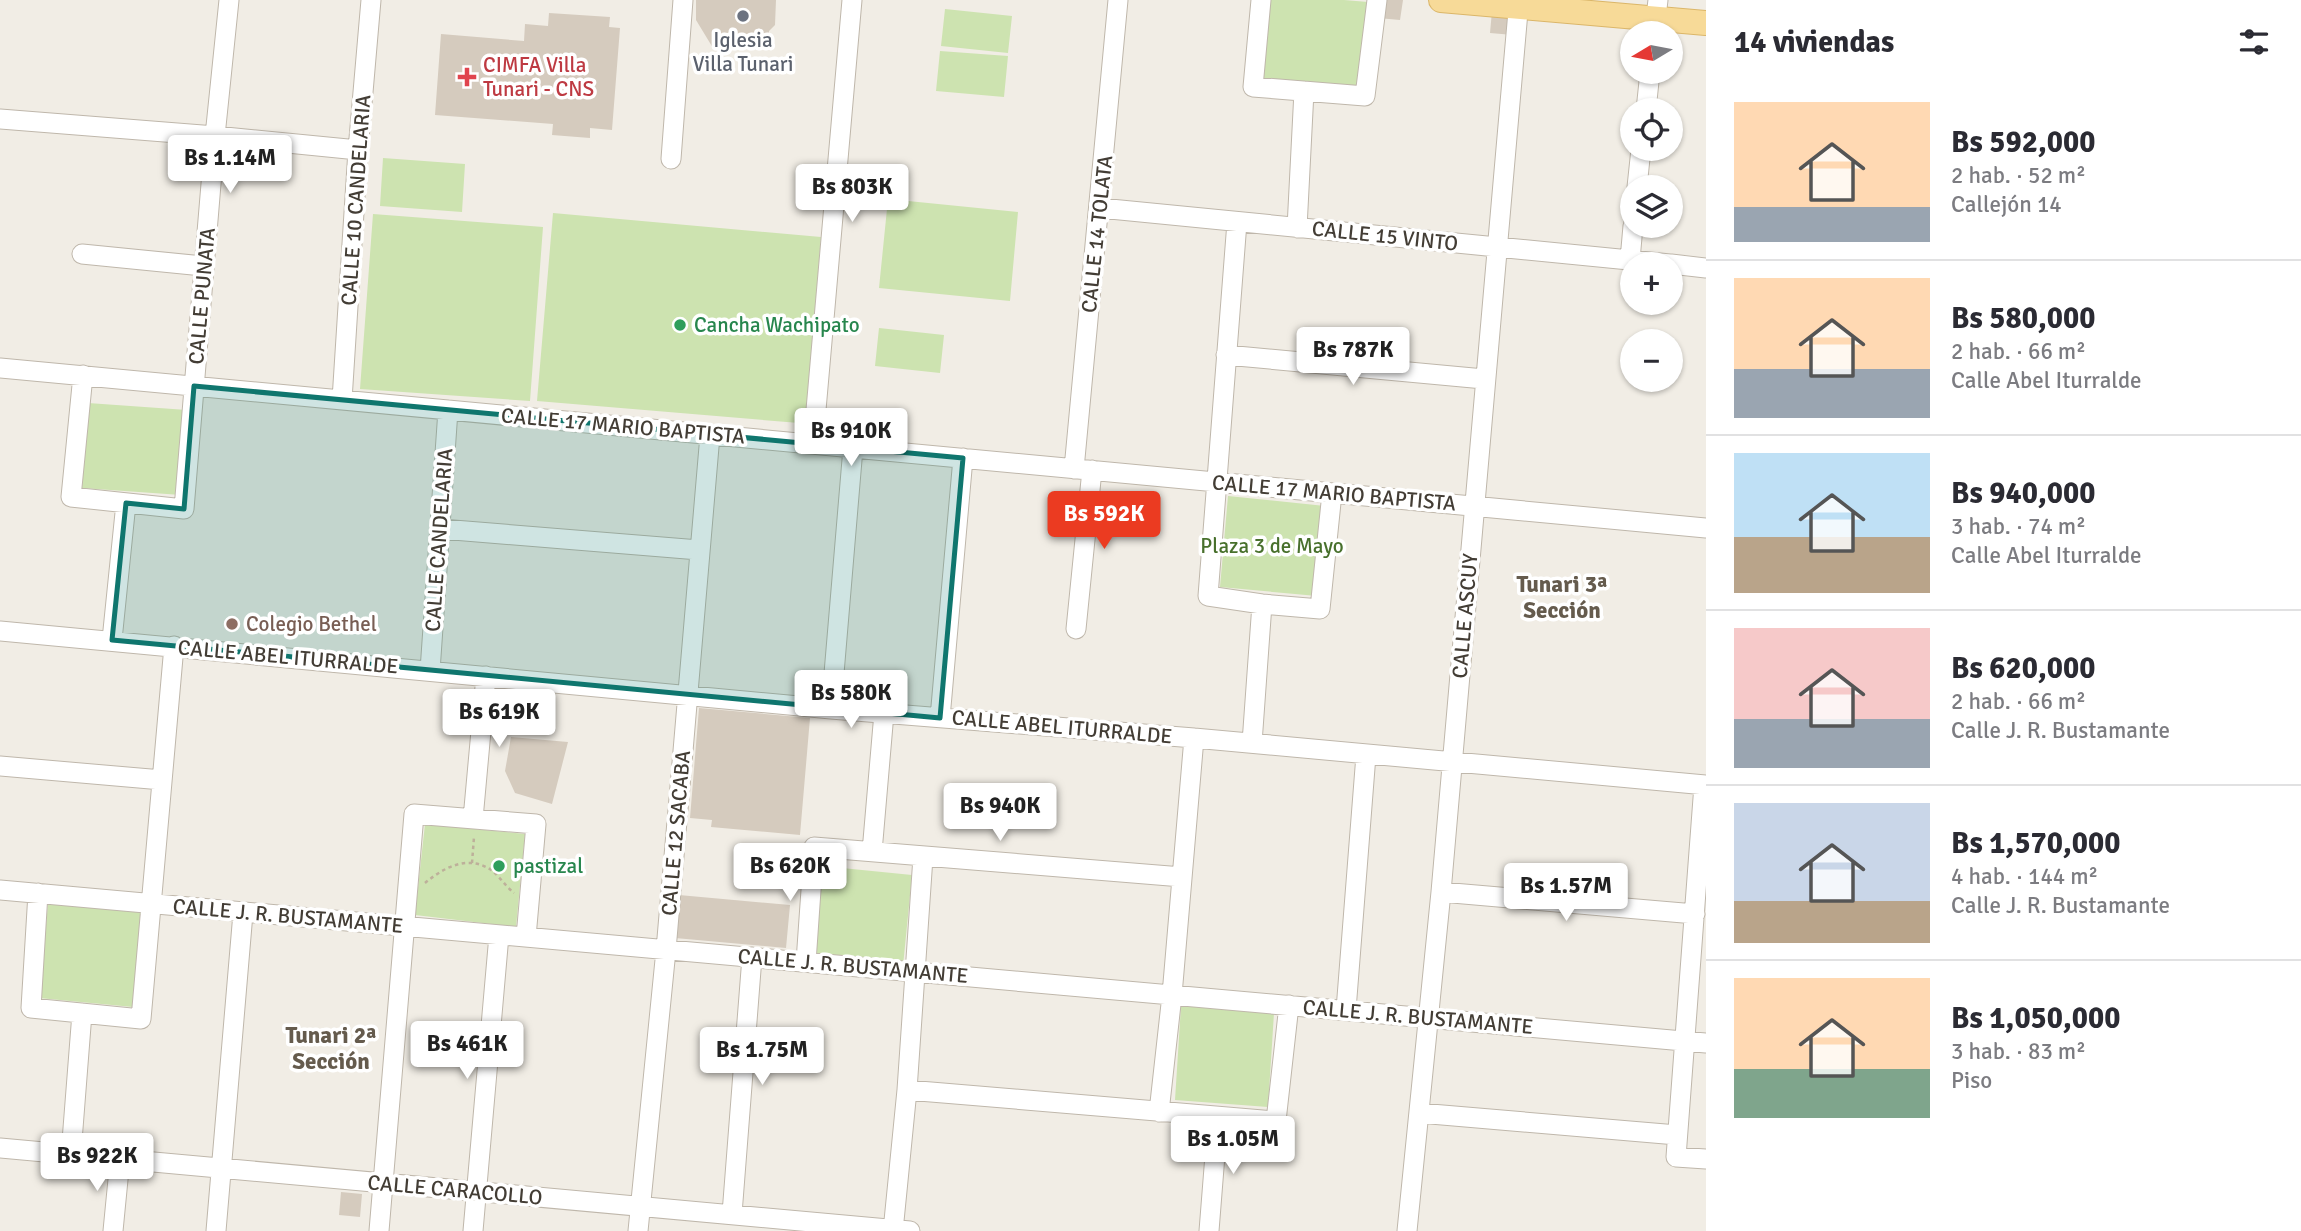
<!DOCTYPE html>
<html lang="es">
<meta charset="utf-8">
<style>
body{margin:0;font-family:Signika,sans-serif;background:#f7f7f7;color:#2b2b33;height:100vh;display:flex;flex-direction:column;font-size:26px;white-space:nowrap}
*{box-sizing:border-box;margin:0}
p{font-size:23px;color:#7c7c81}
.icon{flex:none;width:38px;height:38px;fill:none;stroke:currentColor;stroke-width:2;stroke-linecap:round;stroke-linejoin:round}
.map{position:relative;flex:1;overflow:hidden}
.sheet{display:flex;flex-direction:column;background:#fff;width:595px}
.sheet>*{flex:none}
.needle{width:46px;rotate:260deg}
.tools{position:absolute;left:1620px;top:21px;display:grid;gap:14px}
.tools a{display:grid;place-items:center;width:63px;height:63px;border-radius:50%;background:#fff;box-shadow:0 2px 5px #0004;font-size:35px}
.price{position:absolute;translate:-50% -60px;padding:0 16px;border-radius:7px;background:#fff;color:#222;font-size:23px;line-height:46px;filter:drop-shadow(0 2px 4px #0008)}
.price::after{content:'';position:absolute;left:50%;top:42px;width:21px;height:16px;margin-left:-10px;background:inherit;clip-path:polygon(0 0,100% 0,50% 100%)}
.price.selected{background:#eb3b21;color:#fff}
ul{padding:0;list-style:none}
li{display:flex;align-items:center;gap:21px;height:175px;padding:0 28px}
li+li{border-top:2px solid #e1e1e2}
li span{display:grid;place-items:center;flex:none;width:196px;height:140px;border-radius:0px;color:#555}
li>.icon{margin-inline-start:auto}
span .icon{width:84px;height:84px;fill:#fffc;stroke-width:1}
li b{font-size:30px}
h2{display:flex;justify-content:space-between;align-items:center;height:84px;padding:0 28px;font-size:30px}
main{display:flex;flex:1;min-height:0}
.map>svg:first-child{display:block}
</style>
<main>
<div class="map">
<svg width="1706" height="1231" viewBox="0 0 1706 1231">
<rect width="100%" height="100%" fill="#f1ede5"/>
<!-- green -->
<path fill="#cde3b0" d="M1265,0H1344L1368,2L1359,92L1257,82Z
M945,9L1012,16L1008,53L941,46Z
M940,51L1008,56L1004,97L936,91Z
M383,158L465,164L462,212L380,206Z
M888,199L1018,212L1010,301L879,288Z
M553,213L821,237L806,416L799,423L537,401Z
M373,214L543,227L530,401L360,389Z
M879,328L944,335L940,373L875,366Z
M88,403L187,410L181,495L82,488Z
M1228,496L1325,506L1317,596L1220,587Z
M425,824L525,834L516,927L415,915Z
M822,866L912,875L903,966L814,957Z
M48,904L141,912L133,1007L39,998Z
M1181,1006L1274,1013L1268,1107L1175,1100Z"/>
<!-- building -->
<path fill="#d5cbbe" d="M696,0H776L775,25L769,31V50L713,48L696,20Z
M1380,0H1403L1400,20L1378,18Z
M1492,11L1515,13L1513,35L1490,33Z
M549,13L610,17L609,27L620,28L612,130L590,128V138L552,135L553,124L435,115L441,34L524,41L525,24L548,26Z
M699,708L810,718L800,835L711,827L712,820L690,818Z
M511,737L568,742L552,804L515,793L505,771Z
M679,895L790,905L786,948L675,938Z
M341,1192L362,1194L360,1217L339,1215Z"/>
<g fill="none" stroke-linecap="round" stroke-linejoin="round">
<!-- minor casing -->
<g stroke="#bfb7ab" stroke-width="21">
<path id="minor" d="M1261,0L1253,87L1365,96L1377,0
M1654,33L1658,0
M1646,110L1650,72
M0,119L215,136L358,150
M671,159L683,0
M1637,187L1641,149
M1100,208L1670,264
M1237,222L1208,596L1262,604L1320,609L1332,493
M1297,228L1304,91
M82,254L203,266
M1630,260L1633,226
M1671,264L1706,268
M1226,355L1484,379
M0,368L1706,528
M83,375L71,497L184,509L215,136L229,0
M342,400L358,150L371,0
M813,444L852,0
M1074,469L1118,0
M441,529L699,550
M1076,629L1092,470
M0,631L831,709L1194,738L1706,785
M112,640L126,503
M430,671L448,410
M831,709L853,448
M940,718L963,458
M1252,743L1262,604
M0,766L162,780
M1704,785L1676,1157L1706,1159
M473,819L486,676
M872,852L884,713
M0,890L1706,1043
M1441,892L1695,914
M38,893L31,1008L141,1019L174,646
M806,962L814,847L1182,877
M1346,1010L1366,755
M907,1090L1276,1121L1289,1005
M1159,1112L1172,995L1194,738
M1419,1113L1677,1135
M0,1148L910,1231
M71,1154L82,1013
M732,1214L752,957
M113,1231L120,1159
M216,1231L243,913
M379,1231L414,814L536,824L526,937
M473,1231L499,935
M638,1231L666,950L710,435
M893,1231L907,1090L923,857
M1209,1231L1218,1117
M1407,1231L1441,892L1519,0"/>
</g>
<!-- major casing -->
<g stroke="#dbb669" stroke-width="26">
<path id="major" d="M1441,0L1706,23"/>
</g>
<!-- path -->
<path stroke="#bdb09a" stroke-width="2.5" stroke-dasharray="3.5 3.5" stroke-linecap="butt" d="M472,863L474,837
M425,883C442,869 464,856 486,867C496,871 505,886 514,893"/>
<!-- minor -->
<use href="#minor" stroke="#fff" stroke-width="19"/>
<!-- major -->
<use href="#major" stroke="#f7da98" stroke-width="24"/>
</g>
<!-- marked area -->
<path fill="#0f766e" fill-opacity="0.2" stroke="#0f766e" stroke-width="5" stroke-linejoin="round" d="M194,386L963,458L940,718L112,640L126,503L184,509Z"/>
<!-- markers -->
<circle fill="#6b7280" stroke="#fff" stroke-width="2.5" cx="743" cy="16" r="7"/>
<path fill="#e0444e" stroke="#fff" stroke-width="2.5" d="M463.5 66.5h7v7h7v7h-7v7h-7v-7h-7v-7h7z"/>
<g fill="#2e9e5b" stroke="#fff" stroke-width="2.5">
<circle cx="680" cy="325" r="7"/>
<circle cx="499" cy="866" r="7"/>
</g>
<circle fill="#8d6e63" stroke="#fff" stroke-width="2.5" cx="232" cy="624" r="7"/>
<g text-anchor="middle" dominant-baseline="central" stroke-width="7" stroke-linejoin="round" paint-order="stroke">
<!-- worship labels -->
<g font-size="21" fill="#5b616d" stroke="#fff">
<text x="743" y="40">Iglesia<tspan x="743" dy="24">Villa Tunari</tspan></text>
</g>
<!-- health labels -->
<g font-size="21" fill="#be3a42" stroke="#fff" text-anchor="start">
<text x="483" y="65">CIMFA Villa<tspan x="483" dy="24">Tunari - CNS</tspan></text>
</g>
<!-- street labels -->
<g font-size="21" fill="#433d35" stroke="#fff">
<text transform="translate(356 200) rotate(-86)">CALLE 10 CANDELARIA</text>
<text transform="translate(1097 234) rotate(-84)">CALLE 14 TOLATA</text>
<text transform="translate(1385 236) rotate(6)">CALLE 15 VINTO</text>
<text transform="translate(202 296) rotate(-85)">CALLE PUNATA</text>
<text transform="translate(623 426) rotate(5)">CALLE 17 MARIO BAPTISTA</text>
<text transform="translate(1334 493) rotate(5)">CALLE 17 MARIO BAPTISTA</text>
<text transform="translate(439 540) rotate(-86)">CALLE CANDELARIA</text>
<text transform="translate(1465 616) rotate(-85)">CALLE ASCUY</text>
<text transform="translate(288 657) rotate(5)">CALLE ABEL ITURRALDE</text>
<text transform="translate(1062 727) rotate(5)">CALLE ABEL ITURRALDE</text>
<text transform="translate(676 833) rotate(-85)">CALLE 12 SACABA</text>
<text transform="translate(288 916) rotate(5)">CALLE J. R. BUSTAMANTE</text>
<text transform="translate(853 966) rotate(5)">CALLE J. R. BUSTAMANTE</text>
<text transform="translate(1418 1017) rotate(5)">CALLE J. R. BUSTAMANTE</text>
<text transform="translate(455 1190) rotate(5)">CALLE CARACOLLO</text>
</g>
<!-- leisure labels -->
<g font-size="21" fill="#27864d" stroke="#fff" text-anchor="start">
<text x="694" y="325">Cancha Wachipato</text>
<text x="513" y="866">pastizal</text>
</g>
<!-- park labels -->
<g font-size="21" fill="#48702c" stroke="#fff">
<text x="1272" y="546">Plaza 3 de Mayo</text>
</g>
<!-- education labels -->
<g font-size="21" fill="#785e54" stroke="#fff" text-anchor="start">
<text x="246" y="624">Colegio Bethel</text>
</g>
<!-- neighbourhood labels -->
<g font-size="23" font-weight="bold" fill="#655b4d" stroke="#fff">
<text x="1562" y="584">Tunari 3ª<tspan x="1562" dy="26">Sección</tspan></text>
<text x="331" y="1035">Tunari 2ª<tspan x="331" dy="26">Sección</tspan></text>
</g>
</g>
</svg>
<div class="tools">
<a><svg class="needle" viewBox="-14 -14 28 28"><path d="M0-13l5 13h-10z" fill="#e53935"/><path d="M0 13l5-13h-10z" fill="#7c7c81"/></svg></a>
<a><svg class="icon" aria-label="locate" viewBox="0 0 24 24"><circle cx="12" cy="12" r="6"/><path d="M12 2v4M12 18v4M2 12h4M18 12h4"/></svg></a>
<a><svg class="icon" aria-label="layers" viewBox="0 0 24 24"><path d="M12 4l9 5-9 5-9-5zM3 14l9 5 9-5"/></svg></a>
<a>+</a>
<a>−</a>
</div>
<b class="price" style="left:230px;top:195px">Bs 1.14M</b>
<b class="price" style="left:852px;top:224px">Bs 803K</b>
<b class="price" style="left:1353px;top:387px">Bs 787K</b>
<b class="price" style="left:851px;top:468px">Bs 910K</b>
<b class="price selected" style="left:1104px;top:551px">Bs 592K</b>
<b class="price" style="left:851px;top:730px">Bs 580K</b>
<b class="price" style="left:499px;top:749px">Bs 619K</b>
<b class="price" style="left:1000px;top:843px">Bs 940K</b>
<b class="price" style="left:790px;top:903px">Bs 620K</b>
<b class="price" style="left:1566px;top:923px">Bs 1.57M</b>
<b class="price" style="left:467px;top:1081px">Bs 461K</b>
<b class="price" style="left:762px;top:1087px">Bs 1.75M</b>
<b class="price" style="left:1233px;top:1176px">Bs 1.05M</b>
<b class="price" style="left:97px;top:1193px">Bs 922K</b>
</div>
<section class="sheet">
<h2>14 viviendas<svg class="icon" aria-label="filters" viewBox="0 0 24 24"><path d="M4 7h16M4 17h16"/><circle cx="9" cy="7" r="2"/><circle cx="15" cy="17" r="2"/></svg></h2>
<ul>
<li><span style="background:linear-gradient(#ffd9b3 75%,#9aa5b1 0)"><svg class="icon" aria-label="home" viewBox="0 0 24 24"><path d="M3 11l9-7 9 7M6 9v11h12V9"/></svg></span><div><b>Bs 592,000</b><p>2 hab. · 52 m²</p><p>Callejón 14</p></div></li>
<li><span style="background:linear-gradient(#ffd9b3 65%,#9aa5b1 0)"><svg class="icon" aria-label="home" viewBox="0 0 24 24"><path d="M3 11l9-7 9 7M6 9v11h12V9"/></svg></span><div><b>Bs 580,000</b><p>2 hab. · 66 m²</p><p>Calle Abel Iturralde</p></div></li>
<li><span style="background:linear-gradient(#bfe0f5 60%,#b9a48a 0)"><svg class="icon" aria-label="home" viewBox="0 0 24 24"><path d="M3 11l9-7 9 7M6 9v11h12V9"/></svg></span><div><b>Bs 940,000</b><p>3 hab. · 74 m²</p><p>Calle Abel Iturralde</p></div></li>
<li><span style="background:linear-gradient(#f6c9c9 65%,#9aa5b1 0)"><svg class="icon" aria-label="home" viewBox="0 0 24 24"><path d="M3 11l9-7 9 7M6 9v11h12V9"/></svg></span><div><b>Bs 620,000</b><p>2 hab. · 66 m²</p><p>Calle J. R. Bustamante</p></div></li>
<li><span style="background:linear-gradient(#c9d6e8 70%,#b9a48a 0)"><svg class="icon" aria-label="home" viewBox="0 0 24 24"><path d="M3 11l9-7 9 7M6 9v11h12V9"/></svg></span><div><b>Bs 1,570,000</b><p>4 hab. · 144 m²</p><p>Calle J. R. Bustamante</p></div></li>
<li><span style="background:linear-gradient(#ffd9b3 65%,#7fa58c 0)"><svg class="icon" aria-label="home" viewBox="0 0 24 24"><path d="M3 11l9-7 9 7M6 9v11h12V9"/></svg></span><div><b>Bs 1,050,000</b><p>3 hab. · 83 m²</p><p>Piso</p></div></li>
</ul>
</section>
</main>
